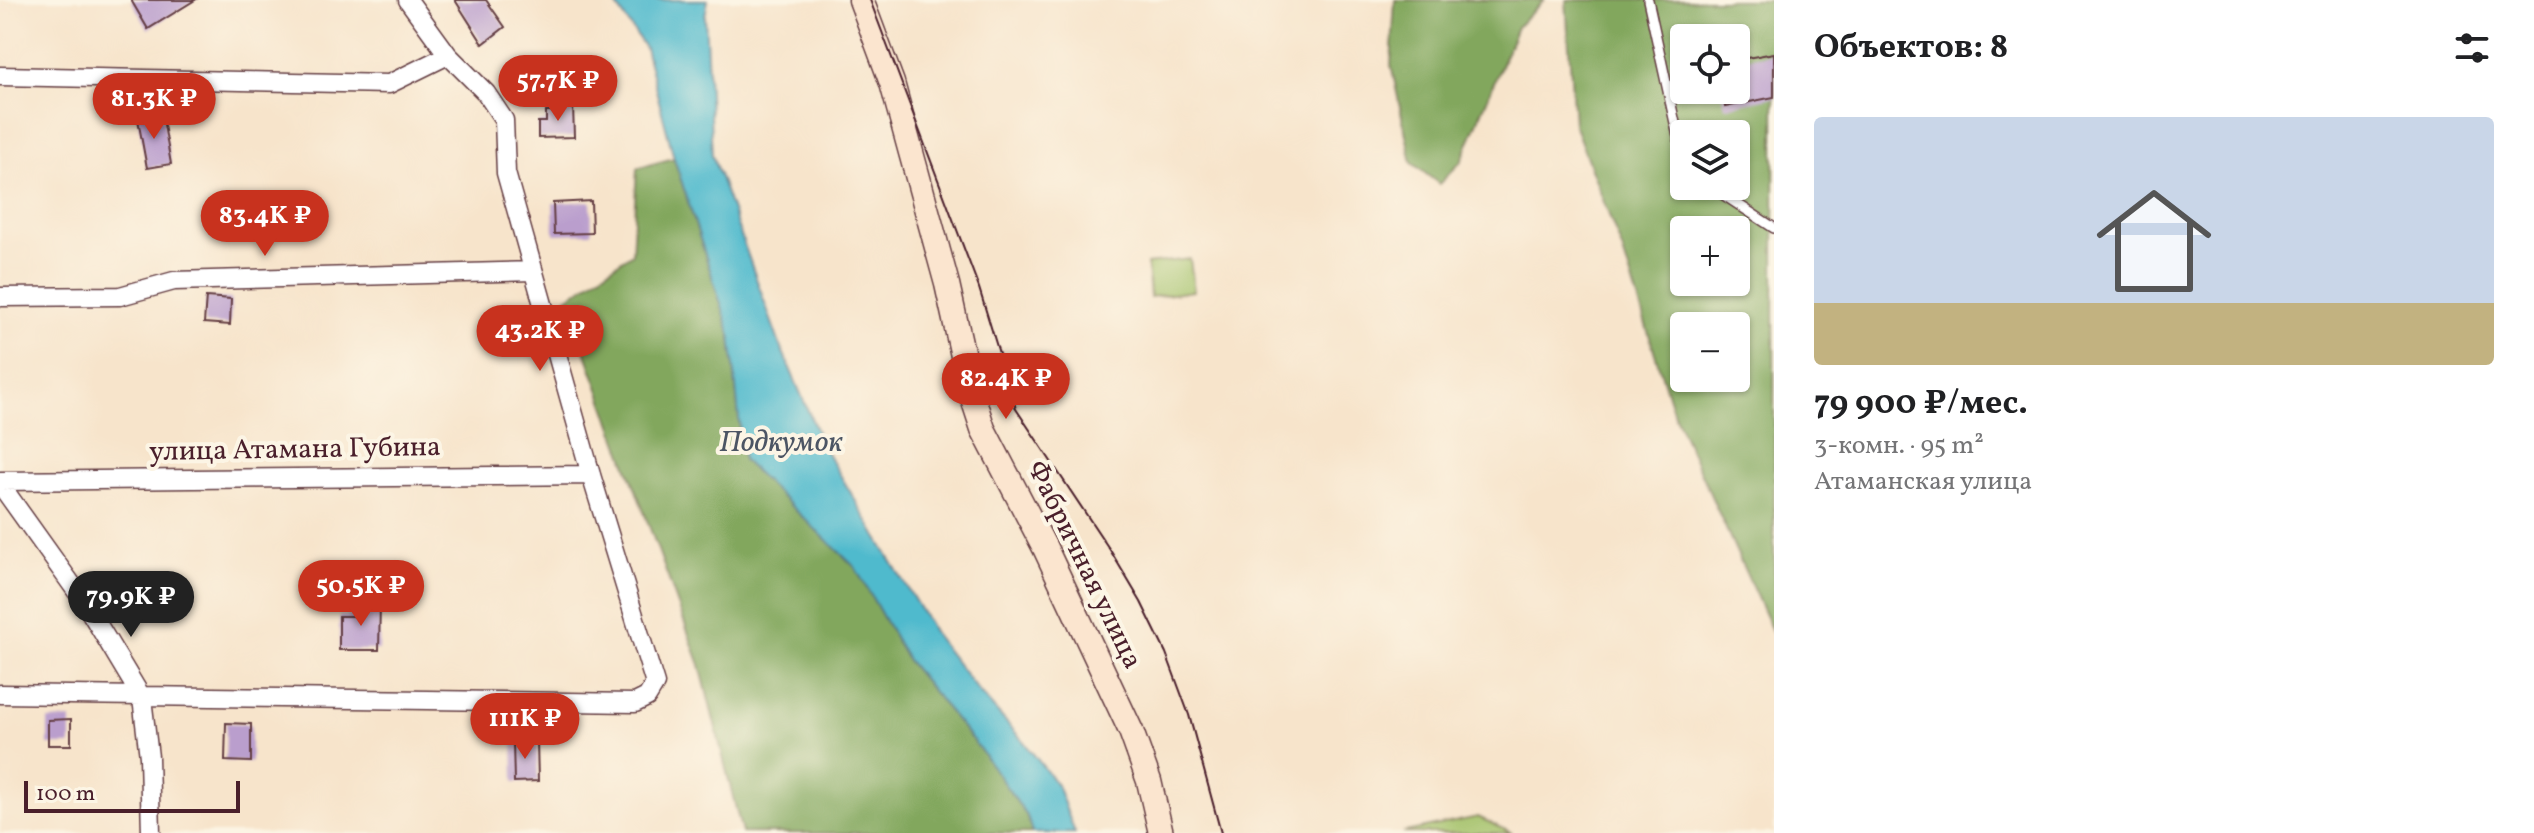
<!DOCTYPE html>
<html lang="ru">
<meta charset="utf-8">
<style>
body{margin:0;font-family:Vollkorn,serif;background:#f2f2f2;color:#202124;height:100vh;display:flex;flex-direction:column;font-size:30px;white-space:nowrap}
*{box-sizing:border-box;margin:0}
p{font-size:26px;color:#757577}
.icon{flex:none;width:44px;height:44px;fill:none;stroke:currentColor;stroke-width:2;stroke-linecap:round;stroke-linejoin:round}
.map{position:relative;flex:1;overflow:hidden}
.details{display:flex;flex-direction:column;background:#fff;width:760px}
.details>*{flex:none}
.controls{position:absolute;left:1670px;top:24px;display:grid;gap:16px}
.controls a{display:grid;place-items:center;width:80px;height:80px;border-radius:8px;background:#fff;box-shadow:0 2px 6px #0004;font-size:40px}
.scale{position:absolute;left:24px;bottom:20px;width:216px;box-sizing:border-box;padding-left:8px;border:4px solid #4a1f2b;border-top:0;font-size:22px;line-height:28px;white-space:nowrap;color:#4a1f2b;-webkit-text-stroke:6px #fcf5e5;paint-order:stroke}
.price{position:absolute;translate:-50% -68px;padding:0 18px;border-radius:28px;background:#c8321e;color:#fff;font-size:26px;line-height:52px;filter:drop-shadow(0 2px 4px #0008)}
.price::after{content:'';position:absolute;left:50%;top:48px;width:24px;height:18px;margin-left:-12px;background:inherit;clip-path:polygon(0 0,100% 0,50% 100%)}
.price.active{background:#222;color:#fff}
ul{padding:0;list-style:none}
li{display:grid;align-content:center;gap:16px;height:424px;padding:0 40px}
li+li{border-top:2px solid #e0e0e0}
li span{display:grid;place-items:center;height:248px;border-radius:8px;color:#555}
li>.icon{margin-inline-start:auto}
span .icon{width:144px;height:144px;fill:#fffc;stroke-width:1}
li b{font-size:34px}
h2{display:flex;justify-content:space-between;align-items:center;height:96px;padding:0 40px;font-size:34px}
main{display:flex;flex:1;min-height:0}
.map>svg:first-child{display:block}
</style>
<main>
<div class="map">
<svg width="1774" height="833" viewBox="0 0 1774 833">
<rect width="100%" height="100%" fill="#fcf5e5"/>
<filter id="ink" filterUnits="userSpaceOnUse"><feTurbulence type="fractalNoise" baseFrequency=".0125" numOctaves="2"/><feDisplacementMap in="SourceGraphic" scale="16" xChannelSelector="R" yChannelSelector="G"/><feConvolveMatrix kernelMatrix="1 2 1 2 8 2 1 2 1" color-interpolation-filters="sRGB"/></filter>
<filter id="wash" filterUnits="userSpaceOnUse"><feTurbulence type="fractalNoise" baseFrequency=".006" numOctaves="4" result="noise"/><feDisplacementMap in="SourceGraphic" scale="32" xChannelSelector="R" yChannelSelector="G"/><feGaussianBlur stdDeviation="1.8" result="paint"/><feColorMatrix in="noise" values="0 0 0 0 0 0 0 0 0 0 0 0 0 0 0 0 0 1.4 0 .05"/><feComposite in="paint" operator="in"/></filter>
<g filter="url(#wash)">
<rect width="100%" height="100%" fill="#f7e4cb"/>
<!-- green -->
<path fill="#a3c169" stroke="#76704a" stroke-width="2" d="M1190,259L1194,291L1150,297L1147,264Z
M1478,817L1512,833H1403L1405,832Z"/>
<!-- forest -->
<path fill="#82a75d" stroke="#666344" stroke-width="2" fill-rule="evenodd" d="M1395,0H1544L1517,27L1461,162L1439,184L1412,163L1391,65Z
M1566,0H1774V635L1674,414L1623,252L1574,124ZM1684,38H1736V90H1684ZM1684,134H1736V186H1684ZM1684,230H1736V282H1684ZM1684,326H1736V378H1684Z
M674,158L731,335L743,460L855,567L907,660L979,748L1027,816L1032,833H742L700,665L566,299L632,253L637,168Z"/>
<!-- water -->
<path fill="#50bacd" stroke="#4d6c7c" stroke-width="2" d="M616,0H708L705,16L712,155L780,345L823,446L937,638L979,692L1024,742L1057,785L1075,833H1032L1027,816L979,748L907,660L855,567L743,460L731,335L674,158L645,48L617,6Z"/>
<g id="blocks">
<!-- building -->
<path fill="#ba9ecd" d="M131,0H195L148,29Z
M455,0H486L505,27L483,44Z
M1774,53V97L1725,107L1722,90H1736V60Z
M553,106H573L574,137L538,138V122H546V112H553Z
M137,114L163,119L171,164L147,168Z
M591,201L592,233L554,234L553,203Z
M206,297L231,299L230,325L204,323Z
M354,602H380L379,650H339V616H354Z
M71,719V745H48V720Z
M226,723L251,724V762L225,761Z
M513,741H537L538,781L514,782Z"/>
</g>
</g>
<g filter="url(#ink)">
<use href="#blocks" fill-opacity="0" stroke="#643d43" stroke-width="2"/>
<g fill="none" stroke-linecap="round" stroke-linejoin="round">
<!-- lane casing -->
<g stroke="#643d43" stroke-width="12">
<path id="lane" d="M1648,0L1684,164
M1710,186L1774,228"/>
</g>
<!-- street casing -->
<g stroke="#643d43" stroke-width="21">
<path id="street" d="M0,76L389,84L448,55
M0,297L120,296L174,281L533,271
M0,481L591,475
M0,484L85,603L142,698L149,757L151,833
M0,694L635,703L647,697L655,684L591,475L506,173L504,120L486,93L448,55L408,0"/>
</g>
<!-- secondary casing -->
<g stroke="#643d43" stroke-width="27">
<path id="secondary" d="M861,0L892,83L947,284L971,392L983,429L1045,548L1131,731L1149,781L1161,833"/>
</g>
<!-- lane -->
<use href="#lane" stroke="#fff" stroke-width="9"/>
<!-- street -->
<use href="#street" stroke="#fff" stroke-width="18"/>
<!-- secondary -->
<use href="#secondary" stroke="#fbe5cf" stroke-width="24"/>
<!-- tram -->
<path stroke="#4a1f2b" stroke-width="2" d="M870,0L979,288L1016,409L1110,550L1141,602L1166,653L1189,715L1221,833"/>
</g>
</g>
<g text-anchor="middle" dominant-baseline="central" stroke-width="8" stroke-linejoin="round" paint-order="stroke">
<!-- street labels -->
<g font-size="28" fill="#4a1f2b" stroke="#fcf5e5">
<text transform="translate(295 450) rotate(-1)">улица Атамана Губина</text>
<text transform="translate(1084 565) rotate(64)">Фабричная улица</text>
</g>
<!-- water labels -->
<g font-size="30" font-style="italic" fill="#4c5564" stroke="#fcf5e5">
<text x="781" y="443">Подкумок</text>
</g>
</g>
</svg>
<div class="controls">
<a><svg class="icon" aria-label="locate" viewBox="0 0 24 24"><circle cx="12" cy="12" r="6"/><path d="M12 2v4M12 18v4M2 12h4M18 12h4"/></svg></a>
<a><svg class="icon" aria-label="layers" viewBox="0 0 24 24"><path d="M12 4l9 5-9 5-9-5zM3 14l9 5 9-5"/></svg></a>
<a>+</a>
<a>−</a>
</div>
<div class="scale">100 m</div>
<b class="price" style="left:558px;top:123px">57.7K ₽</b>
<b class="price" style="left:154px;top:141px">81.3K ₽</b>
<b class="price" style="left:265px;top:258px">83.4K ₽</b>
<b class="price" style="left:540px;top:373px">43.2K ₽</b>
<b class="price" style="left:1006px;top:421px">82.4K ₽</b>
<b class="price" style="left:361px;top:628px">50.5K ₽</b>
<b class="price active" style="left:131px;top:639px">79.9K ₽</b>
<b class="price" style="left:525px;top:761px">111K ₽</b>
</div>
<section class="details">
<h2>Объектов: 8<svg class="icon" aria-label="filters" viewBox="0 0 24 24"><path d="M4 7h16M4 17h16"/><circle cx="9" cy="7" r="2"/><circle cx="15" cy="17" r="2"/></svg></h2>
<ul>
<li><span style="background:linear-gradient(#c9d6e8 75%,#c2b280 0)"><svg class="icon" aria-label="home" viewBox="0 0 24 24"><path d="M3 11l9-7 9 7M6 9v11h12V9"/></svg></span><div><b>79 900 ₽/мес.</b><p>3-комн. · 95 m²</p><p>Атаманская улица</p></div></li>
</ul>
</section>
</main>
